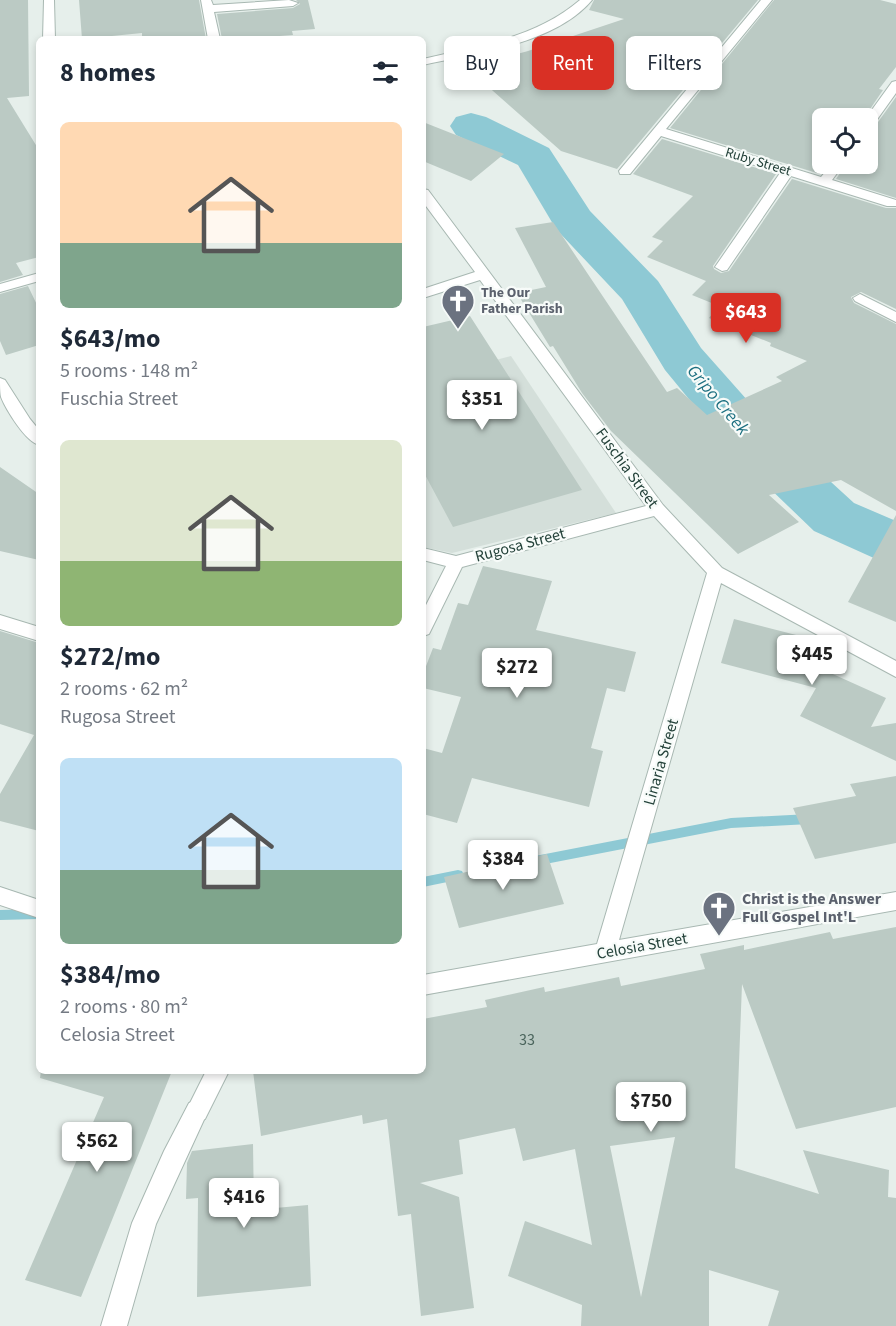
<!DOCTYPE html>
<meta charset="utf-8">
<style>
body{margin:0;font-family:"Source Sans 3",sans-serif;background:#f6f6f7;color:#1f2937;height:100vh;display:flex;flex-direction:column;font-size:22px;white-space:nowrap}
*{box-sizing:border-box;margin:0}
p{font-size:20px;color:#747a83}
.icon{flex:none;width:33px;height:33px;fill:none;stroke:currentColor;stroke-width:2;stroke-linecap:round;stroke-linejoin:round}
.map{position:relative;flex:1;overflow:hidden}
.sheet{position:absolute;left:36px;top:36px;width:390px;height:1038px;display:flex;flex-direction:column;background:#fff;border-radius:9px;box-shadow:0 3px 9px #0003}
.sheet>*{flex:none}
.top-card{position:absolute;left:444px;top:36px;width:362px;height:54px;display:flex;gap:12px}
.buttons{position:absolute;left:812px;top:108px;display:grid;gap:12px}
.buttons a{display:grid;place-items:center;width:66px;height:66px;border-radius:9px;background:#fff;box-shadow:0 3px 9px #0003;font-size:30px}
.price{position:absolute;translate:-50% -51px;padding:0 14px;border-radius:6px;background:#fff;color:#222;font-size:20px;line-height:39px;filter:drop-shadow(0 2px 3px #0008)}
.price::after{content:'';position:absolute;left:50%;top:36px;width:18px;height:14px;margin-left:-9px;background:inherit;clip-path:polygon(0 0,100% 0,50% 100%)}
.price.selected{background:#d93025;color:#fff}
ul{padding:0;list-style:none}
li{display:grid;align-content:center;gap:12px;height:318px;padding:0 24px}
li span{display:grid;place-items:center;height:186px;border-radius:9px;color:#555}
li>.icon{margin-inline-start:auto}
span .icon{width:108px;height:108px;fill:#fffc;stroke-width:1}
li b{font-size:26px}
h2{display:flex;justify-content:space-between;align-items:center;height:72px;padding:0 24px;font-size:26px}
.pill{padding:0 21px;border-radius:9px;background:#fff;box-shadow:0 3px 9px #0003;font-size:21px;line-height:54px}
.pill.selected{background:#d93025;color:#fff}
.map>svg:first-child{display:block}
</style>
<div class="map">
<svg width="896" height="1326" viewBox="0 0 896 1326">
<rect width="100%" height="100%" fill="#e6efeb"/>
<!-- built -->
<path fill="#d4dfda" d="M511,356L616,513L452,553L423,547V379Z"/>
<g fill="none" stroke-linecap="round" stroke-linejoin="round">
<!-- stream -->
<path fill="#8ec9d4" fill-rule="evenodd" d="M810,814L814,816L816,819L814,822L810,824L731,828L535,866L531,865L529,861L531,857L535,856L731,818Z
M458,870L462,871L464,875L462,879L423,887V877Z
M39,909V919L0,920V910Z"/>
<!-- river -->
<path fill="#8ec9d4" fill-rule="evenodd" d="M471,113L486,117L549,148L590,211L658,281L701,348L773,429L854,503L896,521V565L876,559L814,531L735,455L665,370L622,299L556,229L518,165L456,135L450,126L456,117Z"/>
</g>
<!-- building -->
<path fill="#bbcac4" fill-rule="evenodd" d="M0,0H28L29,96L7,98L39,150V257L16,263L23,275L0,282Z
M79,0H199L206,39H142V33L82,39Z
M296,0H308L315,29L292,31L293,35L266,37V39H222L217,14L293,8L300,4Z
M594,0H758L617,169L561,151L467,68L528,51L624,19L589,10Z
M774,0H880L896,4V67L879,89L883,90L864,118H822V164H829L820,174L670,128Z
M896,97V198L836,179L846,164H867V131L873,129Z
M423,122L504,154L471,181L423,161Z
M662,139L776,174L713,266L714,269L721,273L729,271L792,179L886,208H896V309L861,292L851,297L854,303L896,324V511L841,480L769,495L799,522L738,554L611,431L582,393L553,346L550,347L517,293L546,287L515,228L553,222L667,392L677,388L707,415L782,381L776,377L807,361L770,346L771,343L709,318L719,306L692,295L706,281L647,257L663,241L652,237L693,196L633,174Z
M28,286L39,309V345L6,355L0,341V294Z
M470,316L582,490L453,527L423,471V327Z
M0,467L39,494V560L0,551Z
M896,515V622L848,602Z
M483,566L552,581L536,630L636,652L625,692L607,688L591,748L603,751L589,807L472,778L457,823L423,814V748L442,753L461,697L423,688V674L433,648L441,650L458,603L468,605Z
M734,619L800,636L795,657L886,698L871,727L896,723V761L800,716L816,688L721,663Z
M0,631L39,643V831L0,821V794L34,735L0,724Z
M896,776V843L815,859L793,808L856,796L850,784Z
M547,854L564,904L459,928L444,877Z
M896,927V1107L796,1129L742,984L735,1168L819,1194L803,1150L889,1170L888,1197L896,1198V1326H768L779,1291L709,1270V1326H581L582,1305L508,1276L525,1221L592,1245L575,1149L523,1161L515,1128L459,1140L463,1174L420,1183L459,1197L474,1308L421,1316L411,1214L398,1216L387,1119L363,1124L362,1115L261,1136L253,1071H423V1019L487,1007L485,1000L544,987L545,992L619,977L621,986L705,969L700,954L744,945V950L830,932L833,939ZM675,1137L641,1297L610,1146Z
M41,1071H172L81,1297L25,1280L104,1097L40,1078Z
M253,1144L254,1210L308,1205L311,1286L197,1297L198,1198L186,1199L187,1163L192,1151Z"/>
<g fill="none" stroke-linecap="round" stroke-linejoin="round">
<!-- service casing -->
<g stroke="#a8b8b2" stroke-width="2">
<path id="service" d="M197,1100L205,1103L208,1111L156,1224L127,1326H101L132,1223L164,1151L189,1103Z"/>
</g>
<!-- minor casing -->
<g stroke="#a8b8b2" stroke-width="2">
<path id="minor" d="M44,0H54L55,39H43Z
M201,0H211L213,5L289,0L298,3L293,6L214,12L220,39H208Z
M580,0H592C555,44 476,53 423,65V59C478,46 536,38 580,0Z
M761,0H772L666,129L821,177L832,164H844L832,180L896,200V206H887L791,176L727,270L722,271L715,267L780,173L661,136L630,174H620L619,171Z
M896,81V93L871,128L867,129L866,118L892,82Z
M423,189L428,190L663,505L722,568L896,661V677L721,583L619,940L896,892V910L423,995V975L597,944L707,573L654,516L462,567L429,634L423,636V611L446,566L423,560V548L456,556L646,506L480,280L423,298V289L475,272L423,202Z
M39,273V281L0,292V284Z
M860,294L896,312V322L855,301L853,298Z
M0,378L5,380L30,419L39,430V445C26,442 6,410 1,397C0,392 0,384 0,378Z
M0,615L39,627V641L0,629Z
M0,887L39,900V918L0,905Z
M206,1071H229L205,1119L197,1122L189,1119L186,1111Z"/>
</g>
<!-- service -->
<use href="#service" fill="#fff" fill-rule="evenodd"/>
<!-- minor -->
<use href="#minor" fill="#fff" fill-rule="evenodd"/>
</g>
<!-- icons -->
<defs>
<g id="church-pin" transform="scale(1.725)"><path d="M0 17L-7.5 6A9.5 9.5 0 1 1 7.5 6Z" fill="#6b7280" stroke="#f7fbf9"/><path d="M-1.2-6h2.4v3.5h3.3v2.4h-3.3V6h-2.4V-.1h-3.3v-2.4h3.3Z" fill="#fff"/></g>
</defs>
<g fill-rule="evenodd">
<use href="#church-pin" x="458" y="301"/>
<use href="#church-pin" x="719" y="908"/>
</g>
<g text-anchor="middle" dominant-baseline="central" stroke-width="4.5" stroke-linejoin="round" paint-order="stroke">
<!-- far-street labels -->
<g font-size="14" fill="#24423a" stroke="#f7fbf9">
<text transform="translate(758 162) rotate(17)">Ruby Street</text>
</g>
<!-- far-worship labels -->
<g font-size="14" font-weight="bold" fill="#5b616d" stroke="#f7fbf9" text-anchor="start">
<text x="481" y="293">The Our<tspan x="481" dy="16">Father Parish</tspan></text>
</g>
<!-- street labels -->
<g font-size="16" fill="#24423a" stroke="#f7fbf9">
<text transform="translate(627 468) rotate(54)">Fuschia Street</text>
<text transform="translate(520 545) rotate(-15)">Rugosa Street</text>
<text transform="translate(661 762) rotate(-74)">Linaria Street</text>
<text transform="translate(642 946) rotate(-10)">Celosia Street</text>
</g>
<!-- worship labels -->
<g font-size="16" font-weight="bold" fill="#5b616d" stroke="#f7fbf9" text-anchor="start">
<text x="742" y="899">Christ is the Answer<tspan x="742" dy="18">Full Gospel Int'L</tspan></text>
</g>
<!-- near-number labels -->
<g font-size="16" fill="#4a645c">
<text x="527" y="1040">33</text>
</g>
<!-- water labels -->
<g font-size="18" font-style="italic" fill="#1c6f80" stroke="#f7fbf9">
<text transform="translate(718 400) rotate(50)">Gripo Creek</text>
</g>
</g>
</svg>
<div class="buttons">
<a><svg class="icon" aria-label="locate" viewBox="0 0 24 24"><circle cx="12" cy="12" r="6"/><path d="M12 2v4M12 18v4M2 12h4M18 12h4"/></svg></a>
</div>
<b class="price selected" style="left:746px;top:344px">$643</b>
<b class="price" style="left:482px;top:431px">$351</b>
<b class="price" style="left:812px;top:686px">$445</b>
<b class="price" style="left:517px;top:699px">$272</b>
<b class="price" style="left:503px;top:891px">$384</b>
<b class="price" style="left:651px;top:1133px">$750</b>
<b class="price" style="left:97px;top:1173px">$562</b>
<b class="price" style="left:244px;top:1229px">$416</b>
<div class="top-card">
<a class="pill">Buy</a>
<a class="pill selected">Rent</a>
<a class="pill">Filters</a>
</div>
<section class="sheet">
<h2>8 homes<svg class="icon" aria-label="filters" viewBox="0 0 24 24"><path d="M4 7h16M4 17h16"/><circle cx="9" cy="7" r="2"/><circle cx="15" cy="17" r="2"/></svg></h2>
<ul>
<li><span style="background:linear-gradient(#ffd9b3 65%,#7fa58c 0)"><svg class="icon" aria-label="home" viewBox="0 0 24 24"><path d="M3 11l9-7 9 7M6 9v11h12V9"/></svg></span><div><b>$643/mo</b><p>5 rooms · 148 m²</p><p>Fuschia Street</p></div></li>
<li><span style="background:linear-gradient(#dfe7d0 65%,#8fb573 0)"><svg class="icon" aria-label="home" viewBox="0 0 24 24"><path d="M3 11l9-7 9 7M6 9v11h12V9"/></svg></span><div><b>$272/mo</b><p>2 rooms · 62 m²</p><p>Rugosa Street</p></div></li>
<li><span style="background:linear-gradient(#bfe0f5 60%,#7fa58c 0)"><svg class="icon" aria-label="home" viewBox="0 0 24 24"><path d="M3 11l9-7 9 7M6 9v11h12V9"/></svg></span><div><b>$384/mo</b><p>2 rooms · 80 m²</p><p>Celosia Street</p></div></li>
</ul>
</section>
</div>
